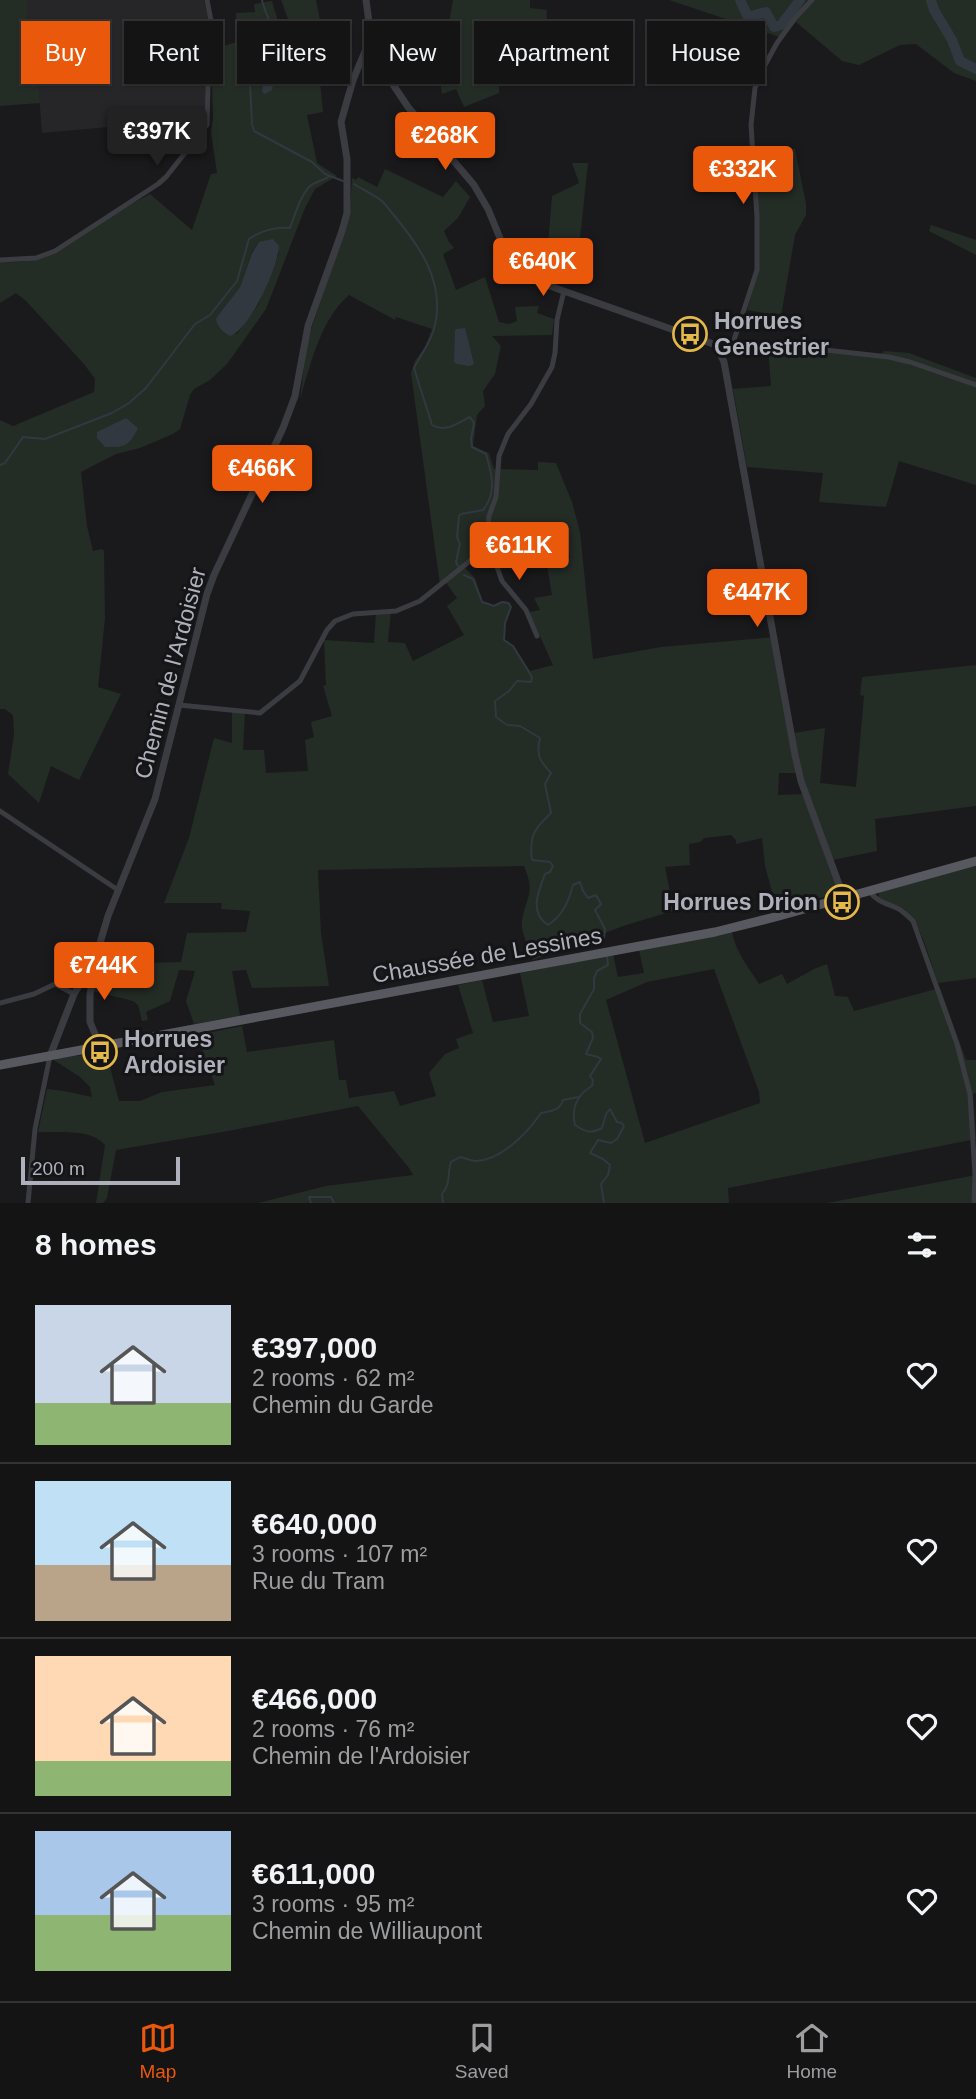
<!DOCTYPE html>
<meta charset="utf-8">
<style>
body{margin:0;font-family:Helvetica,sans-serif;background:#212122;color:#f1f3f6;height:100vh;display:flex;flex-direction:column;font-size:26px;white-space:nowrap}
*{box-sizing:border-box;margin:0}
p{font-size:23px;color:#9d9ea0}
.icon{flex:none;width:38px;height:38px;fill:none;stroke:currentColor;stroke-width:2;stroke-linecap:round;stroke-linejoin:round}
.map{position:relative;height:1203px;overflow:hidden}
.panel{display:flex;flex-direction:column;background:#141415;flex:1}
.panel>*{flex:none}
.guide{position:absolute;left:21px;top:21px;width:934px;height:63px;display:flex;gap:14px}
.scale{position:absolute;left:21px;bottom:18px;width:159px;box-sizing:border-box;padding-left:7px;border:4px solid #aeb1bb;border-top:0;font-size:19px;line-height:24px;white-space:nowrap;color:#aeb1bb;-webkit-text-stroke:5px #151517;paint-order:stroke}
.price{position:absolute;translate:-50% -60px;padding:0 16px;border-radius:7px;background:#ea580c;color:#fff;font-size:23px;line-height:46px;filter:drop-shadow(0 2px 4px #0008)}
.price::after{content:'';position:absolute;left:50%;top:42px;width:21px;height:16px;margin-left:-10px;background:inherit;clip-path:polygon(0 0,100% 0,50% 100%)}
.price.active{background:#222;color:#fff}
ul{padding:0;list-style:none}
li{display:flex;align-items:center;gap:21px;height:175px;padding:0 35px}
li+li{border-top:2px solid #333334}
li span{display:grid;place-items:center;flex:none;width:196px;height:140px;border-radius:0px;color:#555}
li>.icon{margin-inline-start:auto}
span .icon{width:84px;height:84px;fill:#fffc;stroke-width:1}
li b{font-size:30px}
h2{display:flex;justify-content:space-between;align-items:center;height:84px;padding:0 35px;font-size:30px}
.tag{padding:0 24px;border-radius:0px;background:#141415;box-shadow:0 2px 5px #0004,0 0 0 2px #333334;font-size:24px;line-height:63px}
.tag.active{background:#ea580c;color:#fff}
.dock{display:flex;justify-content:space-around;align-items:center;height:98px;border-top:2px solid #333334;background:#141415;font-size:19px;color:#9d9ea0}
.dock a{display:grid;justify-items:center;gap:4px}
.dock .active{color:#ea580c}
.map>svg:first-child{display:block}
</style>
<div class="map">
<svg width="976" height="1203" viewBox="0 0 976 1203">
<rect width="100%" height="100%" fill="#1a1a1c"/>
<!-- built -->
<path fill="#262629" d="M27,0H204L215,48L207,77L205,93L208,118L42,133L37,69L24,68L21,52L24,40L33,22L27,17Z"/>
<!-- green -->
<path fill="#242c26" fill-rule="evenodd" d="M0,0H27V17L33,22C24,40 20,48 24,68L37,69L40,103L0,106Z
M281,0H316L326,51L317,52L323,112L307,115L317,163L337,176L315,189L305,208L266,309L227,364L210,380L194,389L190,395L180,429L173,434L140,448L116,454L81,472L87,526L93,551L102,549L104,551L105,618L98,687L121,694L79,780L51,766L39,803L8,774L14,735L13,715L5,709H0V420L13,426L94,392L95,379L84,364L26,301L16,293L0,303V262C52,264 63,247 103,221C117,211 134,203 150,194L192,230L211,174L217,173L211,132L213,118L212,85L220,47L237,42L236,13L255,12L254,4L272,1L278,21L288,19ZM259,242L279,253L258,305L237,334L216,318L240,287L252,252Z
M453,0H530V8L547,10L545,65L499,67V93L464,107L456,89L442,94L436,52H444Z
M669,0H976V81L954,73L916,44L900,45L859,65L842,61L796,22L783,38Z
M753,146L795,149L806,204V215L795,235L781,316L747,310L759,269Z
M572,163H588L579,248L548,245L552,196L579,183Z
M385,169L443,197L456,181L470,197L458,218L444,231L449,242L454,248L443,254L456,290L485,277L499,322L509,324L517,321L515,307L539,306L537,313L554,319L552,335L492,336L501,346L495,374L483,391L485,406L477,415L473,446L489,453L494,469L538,470V462L556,463L572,502L580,532L593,659L661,647L776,637L794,733L825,728L820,783L856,787L864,696L860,695L862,677L976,665V806L875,819L877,851L833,860L845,891L777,910L765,866L762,838L736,844V840L731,835L704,838L700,842L689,844L690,865L665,867L672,902L678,903L680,909L626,925L533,960C530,949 520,932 522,921C526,895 536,895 524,866L318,870L321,933L329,986L252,988L246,970L232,971L240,1016L194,1024L186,1001L195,971L179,970L170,1001L146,1012L148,1020L142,1021L138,1005L133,1001L93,991L103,946L145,963L181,962L187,933L246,932L250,911L221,909L222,903H164L189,838L214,738L232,743V710L245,711L243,750H264L266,773L308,771L305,740L314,737L311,722L332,716L323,686L326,685L324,640L374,643L376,611H391L388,642L405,643L413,661L464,635L447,606L457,598L445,581L440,585L411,373L415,361L425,347L432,329L396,317L395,320L349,295C320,320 311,364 300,399L307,342L350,213L352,178L356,180L358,177L377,187ZM520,530L567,532L570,559L546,560L552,595L534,598L540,610L529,612L553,665L530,671L514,646L505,640V623L512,607L510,602L502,601L494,605L483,601L475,578L463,566L484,545L510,552ZM779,773H802L809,794L778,795Z
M931,225L976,240V255L929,231Z
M776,344L881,355L884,351L909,353L976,378V485L899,461L886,507L819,502L823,473L747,467L733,389L771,386L768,348H775Z
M976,864V978L938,983C930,962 922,924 905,910C898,903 887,904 879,898V891Z
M732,932C735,951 749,968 759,984L782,974L787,984L814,969L827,964L835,996L848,997L854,1011L940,988L966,1060H976V1093L973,1094L976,1139L728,1188L729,1203H258L326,1186L413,1175L409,1168L358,1106L228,1131L116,1150L107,1198L103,1203H96L105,1145C90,1128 59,1133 38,1132L47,1089L64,1091L92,1097L90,1087L80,1077L52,1059L106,1052L119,1101H140L162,1092L215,1085L197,1035L242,1026L247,1052L334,1040L339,1080H346L349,1098L394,1091L400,1106L436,1096L429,1073L445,1054L459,1048L456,1039L473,1033L458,985L482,980L493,1022L529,1016L520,973L613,954L618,977L644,973L639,950ZM714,969L759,1092L760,1103L645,1143L606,1000L647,982Z
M976,1175V1203H827L832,1202Z"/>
<!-- water -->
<path fill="#313840" d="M279,63L283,65L285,72L274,80L272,90L265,94L262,92L263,84L271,78L270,67L274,64Z
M273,239L279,246C278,267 250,330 230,336C223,332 217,327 216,318L240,287L252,253L259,242Z
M465,328L474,364L470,366L457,364L454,362L455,331L456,329Z
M126,418L138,428C129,447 125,447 105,447L97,438V432Z"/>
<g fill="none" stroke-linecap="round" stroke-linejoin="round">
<!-- stream -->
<path stroke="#313840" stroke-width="2" d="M262,0C265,14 273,25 274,39L265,50L258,62L255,75L250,84L252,124L254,131L312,162L325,174L343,181
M354,184C363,190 373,194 382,201C386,205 389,209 392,213C419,245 445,281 435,325C432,341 421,354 414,368L432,425C445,433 458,423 470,417L474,423L471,439L472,447L486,454C492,474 497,493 483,510L461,514L459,516L457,537L460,544L456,562L458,566
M0,465L5,463L23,437L45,439L112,413L129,403L146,388L195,324L210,315L237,281L249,239C262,230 274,227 290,228C295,215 300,196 310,186C315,182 324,180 330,176
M464,575L473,579L482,602L494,606L502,602L508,603L511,607L505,623L504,640L513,646L532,677L531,682L517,681L509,691L495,701L496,717L507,725L520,726L540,738C536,755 539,760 551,773L545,784L551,813C534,829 529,836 532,860L550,862L553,866L550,872L545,874C538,892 529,913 548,925C563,915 568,903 573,885L580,882L583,891L588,898L596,895L601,904L595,910L605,929L604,938
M311,1203L309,1197H331L334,1203
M443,1203L442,1194C451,1184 447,1174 451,1162L460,1157C465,1158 471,1161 476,1161C502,1160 528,1132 541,1113C551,1111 560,1111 563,1100L579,1097
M604,1203L601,1184L608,1175L610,1165L603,1159L590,1153L598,1140L611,1143L617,1139L624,1126L622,1123L617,1122L610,1109L606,1114L602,1128C591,1134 585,1132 575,1125C571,1108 577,1095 592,1086L593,1080L590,1076L601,1059L598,1057L586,1054L593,1038L592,1032L580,1023V1014L594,989V978L597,971L608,965L607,957"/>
<!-- river -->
<path stroke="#313840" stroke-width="10" d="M740,0L748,17L766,12L774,27L781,25L800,0
M931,0L934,10L952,40L960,61L976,69"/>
<!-- minor -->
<path stroke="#3b3c41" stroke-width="5" d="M0,260L36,258L55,251L158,184L166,177L207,125L208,85L216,46L207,0
M733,343L757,270V217L751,125L755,88L765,65L777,43L795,18L812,0
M716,345L733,343L789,346L889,357L910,362L976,385
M486,548L491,550L502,581L526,610L537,636
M179,705L260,713L300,681L327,630L335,621L353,614L396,611L420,601L486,548L489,516L496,497L499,456L508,434L531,404L552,367L555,353L557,320L564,291
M0,811L118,890
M869,891C878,903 887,903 899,909C904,912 909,917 913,921L957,1044L970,1094L975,1175L974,1203
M0,1003L34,994L55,984L74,994
M28,1203L35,1129L50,1056"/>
<!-- tertiary -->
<path stroke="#3b3c41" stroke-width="7" d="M366,0L371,37L392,83L408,107L474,185L488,209L509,260L530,279L716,345L724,362L795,755L801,781L844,898
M100,1046L90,1022V995L95,960L108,916L155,799L207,594L214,575L283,428L295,396L308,326L342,231L347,213V159L341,122L353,80L371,37
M50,1056L74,994L93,964"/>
<!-- primary -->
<path stroke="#585960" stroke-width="9" d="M0,1065L715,932L779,916L976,861"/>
</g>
<!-- icons -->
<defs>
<g id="bus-ring" transform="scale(1.75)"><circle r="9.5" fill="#151517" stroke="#e5b949" stroke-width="1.5"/><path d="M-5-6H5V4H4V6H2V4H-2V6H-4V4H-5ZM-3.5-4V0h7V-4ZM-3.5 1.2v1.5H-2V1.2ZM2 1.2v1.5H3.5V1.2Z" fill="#e5b949"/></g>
</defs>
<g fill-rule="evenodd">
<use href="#bus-ring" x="690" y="334"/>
<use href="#bus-ring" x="842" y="902"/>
<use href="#bus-ring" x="100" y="1052"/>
</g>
<g text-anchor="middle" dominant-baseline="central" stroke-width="6" stroke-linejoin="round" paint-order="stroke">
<!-- poi labels -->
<g font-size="23" font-weight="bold" fill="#aeb1bb" stroke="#151517" text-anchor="start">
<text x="714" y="321">Horrues<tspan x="714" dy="26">Genestrier</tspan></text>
<text x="818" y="902" text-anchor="end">Horrues Drion</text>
<text x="124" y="1039">Horrues<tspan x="124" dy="26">Ardoisier</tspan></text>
</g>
<!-- street labels -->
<g font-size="23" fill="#aeb1bb" stroke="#151517">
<text transform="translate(170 673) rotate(-75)">Chemin de l'Ardoisier</text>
<text transform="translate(487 955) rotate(-10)">Chaussée de Lessines</text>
</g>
</g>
</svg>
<div class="scale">200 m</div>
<b class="price active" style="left:157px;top:168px">€397K</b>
<b class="price" style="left:445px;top:172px">€268K</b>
<b class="price" style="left:743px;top:206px">€332K</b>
<b class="price" style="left:543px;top:298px">€640K</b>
<b class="price" style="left:262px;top:505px">€466K</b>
<b class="price" style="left:519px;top:582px">€611K</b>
<b class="price" style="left:757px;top:629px">€447K</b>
<b class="price" style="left:104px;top:1002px">€744K</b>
<div class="guide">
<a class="tag active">Buy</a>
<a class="tag">Rent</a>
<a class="tag">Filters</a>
<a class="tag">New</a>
<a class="tag">Apartment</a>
<a class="tag">House</a>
</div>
</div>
<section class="panel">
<h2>8 homes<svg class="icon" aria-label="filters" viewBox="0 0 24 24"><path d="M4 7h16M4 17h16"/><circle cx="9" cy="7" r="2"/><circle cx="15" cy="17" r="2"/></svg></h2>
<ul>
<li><span style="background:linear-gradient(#c9d6e8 70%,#8fb573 0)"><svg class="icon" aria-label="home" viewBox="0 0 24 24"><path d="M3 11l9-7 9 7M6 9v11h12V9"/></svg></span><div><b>€397,000</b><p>2 rooms · 62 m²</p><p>Chemin du Garde</p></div><svg class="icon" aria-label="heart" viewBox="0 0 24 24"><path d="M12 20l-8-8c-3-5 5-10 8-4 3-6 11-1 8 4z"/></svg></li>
<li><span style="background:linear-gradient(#bfe0f5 60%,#b9a48a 0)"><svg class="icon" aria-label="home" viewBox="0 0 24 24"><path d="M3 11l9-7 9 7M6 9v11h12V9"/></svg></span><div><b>€640,000</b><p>3 rooms · 107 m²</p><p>Rue du Tram</p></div><svg class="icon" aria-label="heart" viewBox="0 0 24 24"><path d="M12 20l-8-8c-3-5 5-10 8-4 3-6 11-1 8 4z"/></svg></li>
<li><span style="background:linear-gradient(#ffd9b3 75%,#8fb573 0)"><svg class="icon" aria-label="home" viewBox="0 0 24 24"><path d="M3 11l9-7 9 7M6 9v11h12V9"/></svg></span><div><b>€466,000</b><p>2 rooms · 76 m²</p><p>Chemin de l'Ardoisier</p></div><svg class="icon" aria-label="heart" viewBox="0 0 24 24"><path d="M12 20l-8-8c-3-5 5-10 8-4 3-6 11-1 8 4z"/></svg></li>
<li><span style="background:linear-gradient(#a9c7e8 60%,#8fb573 0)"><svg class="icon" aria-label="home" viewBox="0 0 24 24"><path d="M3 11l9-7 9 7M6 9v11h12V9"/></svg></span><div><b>€611,000</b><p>3 rooms · 95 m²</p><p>Chemin de Williaupont</p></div><svg class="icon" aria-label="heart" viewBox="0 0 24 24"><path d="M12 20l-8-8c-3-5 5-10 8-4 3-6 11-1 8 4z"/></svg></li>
</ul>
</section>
<nav class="dock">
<a class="active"><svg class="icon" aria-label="map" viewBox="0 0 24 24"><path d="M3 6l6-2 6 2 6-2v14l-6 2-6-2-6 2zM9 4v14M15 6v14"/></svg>Map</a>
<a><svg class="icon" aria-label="saved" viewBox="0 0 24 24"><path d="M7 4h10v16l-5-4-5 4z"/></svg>Saved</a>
<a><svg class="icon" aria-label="home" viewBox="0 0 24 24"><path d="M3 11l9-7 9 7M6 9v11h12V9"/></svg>Home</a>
</nav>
